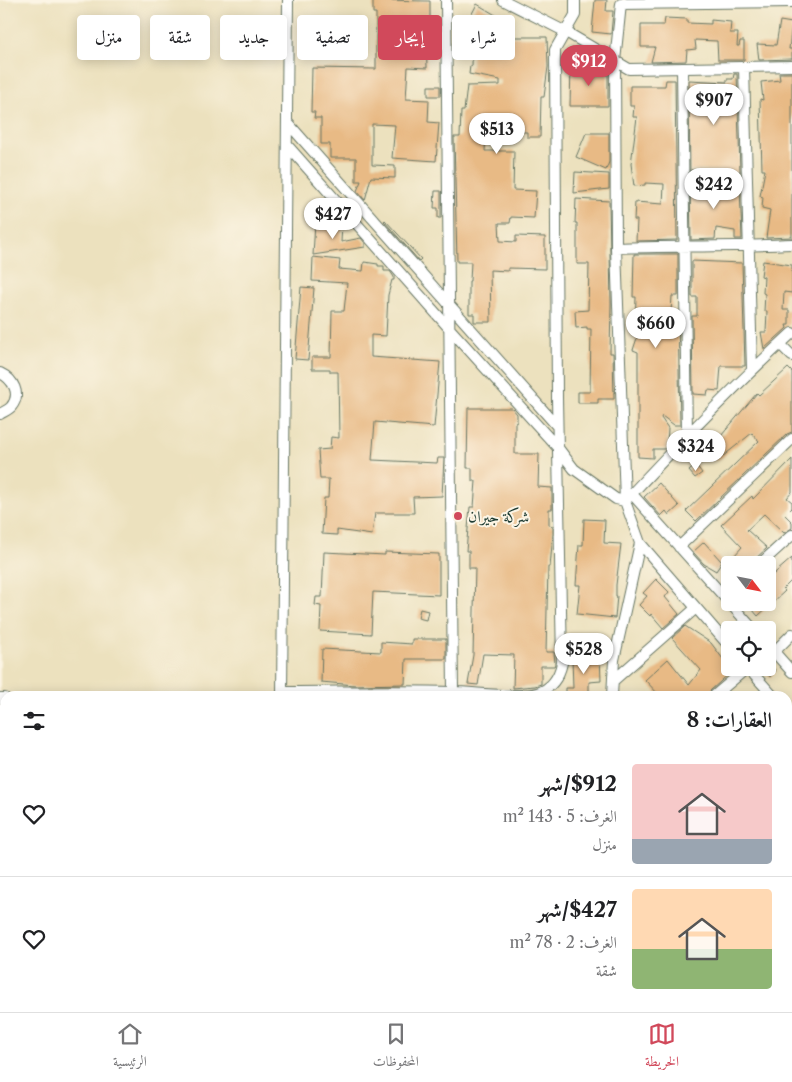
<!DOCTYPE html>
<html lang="ar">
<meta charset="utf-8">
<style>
body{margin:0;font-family:"Libre Caslon Text",Amiri,serif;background:#f6f6f6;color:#202124;direction:rtl;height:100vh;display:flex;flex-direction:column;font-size:19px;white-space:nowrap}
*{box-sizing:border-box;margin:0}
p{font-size:16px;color:#757577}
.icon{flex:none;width:28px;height:28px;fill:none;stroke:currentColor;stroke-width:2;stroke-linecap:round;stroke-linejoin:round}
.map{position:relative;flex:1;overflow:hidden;direction:ltr}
.side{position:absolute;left:0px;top:691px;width:792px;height:321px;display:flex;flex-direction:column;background:#fff;border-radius:15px 15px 0 0;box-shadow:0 2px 12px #0003;direction:rtl}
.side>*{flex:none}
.hud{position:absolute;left:15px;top:15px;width:500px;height:45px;direction:rtl;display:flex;gap:10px}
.needle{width:32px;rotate:122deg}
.buttons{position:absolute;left:721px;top:556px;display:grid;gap:10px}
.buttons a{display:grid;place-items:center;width:55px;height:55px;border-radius:5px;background:#fff;box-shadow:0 2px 12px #0003;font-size:25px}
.price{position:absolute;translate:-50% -42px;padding:0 11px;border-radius:18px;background:#fff;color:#222;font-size:16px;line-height:32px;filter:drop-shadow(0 1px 2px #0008)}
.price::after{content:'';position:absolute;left:50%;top:30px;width:15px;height:11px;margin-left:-8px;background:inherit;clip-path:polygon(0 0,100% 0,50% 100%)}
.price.selected{background:#d1495b;color:#fff}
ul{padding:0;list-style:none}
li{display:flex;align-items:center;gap:15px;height:125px;padding:0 20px}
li+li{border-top:1px solid #e0e0e0}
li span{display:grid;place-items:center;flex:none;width:140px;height:100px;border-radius:5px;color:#555}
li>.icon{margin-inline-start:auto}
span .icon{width:60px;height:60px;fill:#fffc;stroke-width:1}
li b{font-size:21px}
h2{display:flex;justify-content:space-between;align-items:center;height:60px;padding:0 20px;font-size:21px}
.tag{padding:0 18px;border-radius:5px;background:#fff;box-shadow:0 2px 12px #0003;font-size:18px;line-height:45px}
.tag.selected{background:#d1495b;color:#fff}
.dock{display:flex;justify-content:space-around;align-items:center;height:70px;border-top:1px solid #e0e0e0;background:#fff;font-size:14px;color:#757577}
.dock a{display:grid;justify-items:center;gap:2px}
.dock .selected{color:#d1495b}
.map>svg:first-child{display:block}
</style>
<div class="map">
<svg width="792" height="1012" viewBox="0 0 792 1012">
<rect width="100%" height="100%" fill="#fcf5e5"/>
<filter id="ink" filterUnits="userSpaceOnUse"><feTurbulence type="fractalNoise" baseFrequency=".02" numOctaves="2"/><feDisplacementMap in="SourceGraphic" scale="10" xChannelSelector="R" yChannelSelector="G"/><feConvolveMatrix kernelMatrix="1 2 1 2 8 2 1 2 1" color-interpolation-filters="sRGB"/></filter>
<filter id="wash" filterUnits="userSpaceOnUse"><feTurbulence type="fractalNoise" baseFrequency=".0096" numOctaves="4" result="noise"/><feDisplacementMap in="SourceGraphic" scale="20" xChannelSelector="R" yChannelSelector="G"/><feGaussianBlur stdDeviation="1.12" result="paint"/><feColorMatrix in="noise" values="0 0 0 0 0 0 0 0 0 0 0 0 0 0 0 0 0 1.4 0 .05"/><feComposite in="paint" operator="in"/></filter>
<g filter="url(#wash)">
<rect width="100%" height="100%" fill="#ece1be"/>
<g id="blocks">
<!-- building -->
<path fill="#e8ba85" d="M373,0L430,1V32H426L427,68L408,67L406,99L429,100L428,122L439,123L436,161L392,158L395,125L372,124V165L395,166V178L371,177L365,200L357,191L361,181H356V158H330V144H321V118H314L315,112H311L312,68L376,69V13H373Z
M595,0H607L606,11H613L611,34L592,32Z
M477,4L509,23L501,37H547L548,67L544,97H541L540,137H527V132H486L485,151H514L513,190L536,191L534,218L511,217L510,223H499L500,241L516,242V236L545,237V269L508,268V271L490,270L491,322H474V314H469V281H470L471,262H457L454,137H460L461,111H464L467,86L500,85V80L469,74L470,66H472L473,31L465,27Z
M665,18L687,19V23L711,24V20L731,22L730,33H738L737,46H739L740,41H744V60H718L717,41L695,40L696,49L687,50L686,61L651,62L655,47H641V25H664Z
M780,21L792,23L789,49H792V59L759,60L757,44L776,45Z
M571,67L608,68V106H570Z
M779,73H792V237L766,238L770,210L762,208L763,197L760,196L765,170H762L760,99L763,100L761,82L780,80Z
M734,74H737L740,172L691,170L690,179L689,80L727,82V79H733Z
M666,80H675L677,240L636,241L637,220H634L635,202L663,204L664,184L645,183V185L634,186L631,164L637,117H633L634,106H630V86H665Z
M428,86H440V96H428Z
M586,133H609V162L606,170L576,157Z
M575,172L609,174V189L574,193Z
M690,180L740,188L742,239H735V231L716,228L715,239L691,240Z
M435,191H441V218H438V208H434Z
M576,199L609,201L611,303L610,353H613L614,399H598V403H578V392H590L591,329H587V327L576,328L575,311L588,310L589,264H577V223H575Z
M385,220L421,259L419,261L384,221Z
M315,223L342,224L341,242L361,238L365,243V247L313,255Z
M634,254H678V296H672L671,312L678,313L680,425H674L662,416L661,418L668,428L667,446L664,449H653V458L638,457V352L633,350L640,329L635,328L636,297H633Z
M313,257L340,260L339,269L363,271L364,262L378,264V266H384V271H390L394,277V280H392L388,295L386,336L371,335V357L440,362L434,427L375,422L372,460L437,463L438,458H444L442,496L413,497L414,513H375L372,535L337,530V535L322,534L324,498H328L329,479H320L318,450L330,449L331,437L339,438L338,372H330V369H312V357H331L332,311H344L347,283L312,281Z
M692,261L742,263L745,366H721L719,391L708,390L707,395L693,394L692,316H697V297H692Z
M763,261L792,265V293L784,292L783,310H789V325H786L787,328L764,349L761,332H766L767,311H764L765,294L763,293L764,277L761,276Z
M301,287L314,288L308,360L295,359Z
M788,368L792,372V432L787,434L696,521L686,511L759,441L752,433L717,461L703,449L717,432L721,436L757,393L759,395Z
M468,408H512L517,414V422L515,423V454H539L538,487L552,488V509H549V525L553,526V534L550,567H548L546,652H554L555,664L554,666H541V684L535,686L513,688L514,655L483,654L478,685L468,684L473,655L475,568H469V551H466L470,507H474L476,481H472V468H467Z
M792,459V492L787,498L792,502V508L785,515L792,522V528L784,533L764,514L747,530L767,548L754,560L752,565H726L742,547L721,525L752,496L753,499Z
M696,465L702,473L695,478L689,471Z
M659,483L679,506L669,515L666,511L661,516L644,497Z
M584,519L605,520L604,543L621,544L616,585V596H617L615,618L577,614L580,585H576L579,545H583Z
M704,542L722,562L716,571L704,564L693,552Z
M324,552L385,555V552L439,554V595L373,592L371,634L320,631L321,606L315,605L316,597H322Z
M792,558V580L783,589L785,591L758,616L746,602H768V579Z
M656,579L669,592L665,597L679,614L663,628L651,614L650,616L639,605L647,596L643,593Z
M420,609L428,611L426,620L418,618Z
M685,626L711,643L732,671L710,691L707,696H660L645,680L668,659L689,685L701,670L672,638Z
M412,639H446V659H406L405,684L355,685L321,682L322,649L381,652V642L412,644Z
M600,656L601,681L589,682V696H566V688H573L572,658Z
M770,664L776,671L770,677L763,669L768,668Z"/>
</g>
</g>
<g filter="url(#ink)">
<use href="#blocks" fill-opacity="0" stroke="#677664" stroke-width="1"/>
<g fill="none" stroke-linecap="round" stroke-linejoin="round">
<!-- minor casing -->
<g stroke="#677664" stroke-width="12">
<path id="minor" d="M446,0L453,692
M503,0L566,32L629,69L792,66
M744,67L752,369
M682,68L687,435
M287,122L557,426
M287,145L449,328L558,448L574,469L616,499L625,501
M616,248C674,246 733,247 792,244
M780,344L792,356
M0,373C13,379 22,394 11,407C8,410 3,412 0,414
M632,494L754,630
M625,501C679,443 734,386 792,333
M679,547L792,439
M759,565L792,535
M768,645L792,672
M730,647L640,543L625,501L616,248L615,61L621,4L792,2
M774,652L792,634
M748,668L773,696
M613,681L696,608
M282,692C339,692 396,690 453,692C473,692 519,699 537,693C551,689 559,677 562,663L557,398L555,50L575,15V0
M282,696L288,0
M612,696L614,660L640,543
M714,696L747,668
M0,698H5
M788,713L792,718L788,723
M3,1012L5,965
M472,1012V1008
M631,1012L637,1008"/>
</g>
<!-- tertiary casing -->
<g stroke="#677664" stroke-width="15">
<path id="tertiary" d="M788,807L792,805
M278,1008V1012"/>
</g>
<!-- minor -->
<use href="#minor" stroke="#fff" stroke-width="10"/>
<!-- tertiary -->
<use href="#tertiary" stroke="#fff" stroke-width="12"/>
</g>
</g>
<!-- markers -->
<circle fill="#d1495b" stroke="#fcf5e5" stroke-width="2" cx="458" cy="516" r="5"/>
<g text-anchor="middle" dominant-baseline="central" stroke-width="4" stroke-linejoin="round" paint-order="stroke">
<!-- poi labels -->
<g font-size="16" fill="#1f3d34" stroke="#fcf5e5" text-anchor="start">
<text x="468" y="516">شركة جيران</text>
</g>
</g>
</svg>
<div class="buttons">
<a><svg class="needle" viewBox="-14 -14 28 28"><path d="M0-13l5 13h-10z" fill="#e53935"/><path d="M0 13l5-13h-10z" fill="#757577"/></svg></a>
<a><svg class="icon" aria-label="locate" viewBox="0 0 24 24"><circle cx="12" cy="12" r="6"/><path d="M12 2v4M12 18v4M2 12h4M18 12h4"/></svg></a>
</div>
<b class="price selected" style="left:589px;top:87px">$912</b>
<b class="price" style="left:714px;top:126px">$907</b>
<b class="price" style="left:497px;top:155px">$513</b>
<b class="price" style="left:714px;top:210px">$242</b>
<b class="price" style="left:333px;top:240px">$427</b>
<b class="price" style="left:656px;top:349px">$660</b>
<b class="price" style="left:696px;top:472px">$324</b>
<b class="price" style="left:584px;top:675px">$528</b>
<div class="hud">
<a class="tag">شراء</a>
<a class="tag selected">إيجار</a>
<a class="tag">تصفية</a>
<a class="tag">جديد</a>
<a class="tag">شقة</a>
<a class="tag">منزل</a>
</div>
<section class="side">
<h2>العقارات: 8<svg class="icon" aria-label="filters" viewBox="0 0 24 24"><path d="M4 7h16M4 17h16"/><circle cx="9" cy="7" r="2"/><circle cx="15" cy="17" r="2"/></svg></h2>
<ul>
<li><span style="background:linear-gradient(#f6c9c9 75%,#9aa5b1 0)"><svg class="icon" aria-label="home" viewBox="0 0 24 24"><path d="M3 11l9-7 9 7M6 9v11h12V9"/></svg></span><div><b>$912/شهر</b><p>الغرف: 5 · 143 m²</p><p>منزل</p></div><svg class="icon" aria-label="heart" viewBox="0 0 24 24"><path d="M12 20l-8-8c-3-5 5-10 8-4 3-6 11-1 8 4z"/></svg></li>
<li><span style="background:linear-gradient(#ffd9b3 60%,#8fb573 0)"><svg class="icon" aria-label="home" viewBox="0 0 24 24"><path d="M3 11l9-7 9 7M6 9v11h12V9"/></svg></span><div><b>$427/شهر</b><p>الغرف: 2 · 78 m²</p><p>شقة</p></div><svg class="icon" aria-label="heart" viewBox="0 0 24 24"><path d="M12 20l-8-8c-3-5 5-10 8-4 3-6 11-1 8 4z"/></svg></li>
</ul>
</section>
</div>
<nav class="dock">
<a class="selected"><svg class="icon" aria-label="map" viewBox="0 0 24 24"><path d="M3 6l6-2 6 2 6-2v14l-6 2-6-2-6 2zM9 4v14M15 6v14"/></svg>الخريطة</a>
<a><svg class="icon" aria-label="saved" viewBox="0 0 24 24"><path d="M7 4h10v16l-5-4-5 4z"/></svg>المحفوظات</a>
<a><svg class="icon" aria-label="home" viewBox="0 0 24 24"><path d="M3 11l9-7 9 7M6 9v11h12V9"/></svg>الرئيسية</a>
</nav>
